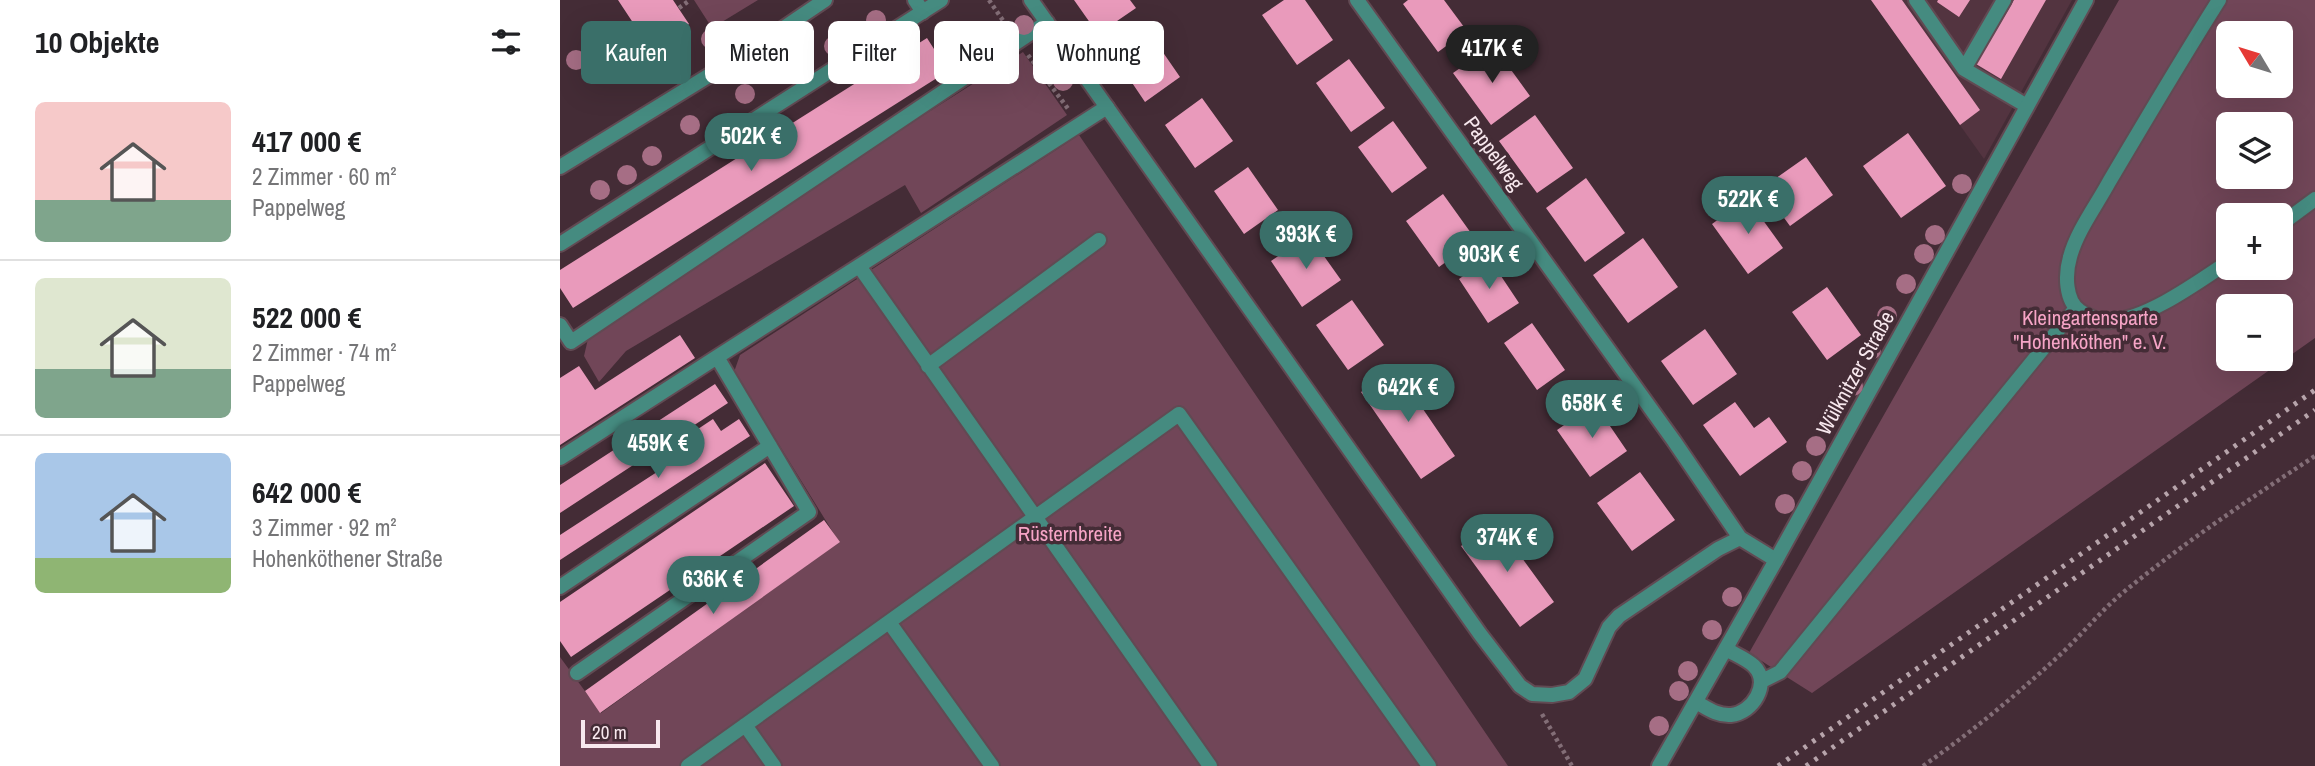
<!DOCTYPE html>
<html lang="de">
<meta charset="utf-8">
<style>
body{margin:0;font-family:"Archivo Narrow",sans-serif;background:#f2f2f2;color:#202124;height:100vh;display:flex;flex-direction:column;font-size:26px;white-space:nowrap}
*{box-sizing:border-box;margin:0}
p{font-size:23px;color:#757577}
.icon{flex:none;width:38px;height:38px;fill:none;stroke:currentColor;stroke-width:2;stroke-linecap:round;stroke-linejoin:round}
.map{position:relative;flex:1;overflow:hidden}
.drawer{display:flex;flex-direction:column;background:#fff;width:560px}
.drawer>*{flex:none}
.hud{position:absolute;left:21px;top:21px;width:665px;height:63px;display:flex;gap:14px}
.needle{width:46px;rotate:308deg}
.buttons{position:absolute;left:1656px;top:21px;display:grid;gap:14px}
.buttons a{display:grid;place-items:center;width:77px;height:77px;border-radius:10px;background:#fff;box-shadow:0 7px 28px #0002;font-size:35px}
.scale{position:absolute;left:21px;bottom:18px;width:79px;box-sizing:border-box;padding-left:7px;border:4px solid #f8e8ee;border-top:0;font-size:19px;line-height:24px;white-space:nowrap;color:#f8e8ee;-webkit-text-stroke:5px #442c36;paint-order:stroke}
.price{position:absolute;translate:-50% -60px;padding:0 16px;border-radius:24px;background:#3a6f69;color:#fff;font-size:23px;line-height:46px;filter:drop-shadow(0 2px 4px #0008)}
.price::after{content:'';position:absolute;left:50%;top:42px;width:21px;height:16px;margin-left:-10px;background:inherit;clip-path:polygon(0 0,100% 0,50% 100%)}
.price.selected{background:#222;color:#fff}
ul{padding:0;list-style:none}
li{display:flex;align-items:center;gap:21px;height:175px;padding:0 35px}
li+li{border-top:2px solid #e0e0e0}
li span{display:grid;place-items:center;flex:none;width:196px;height:140px;border-radius:10px;color:#555}
li>.icon{margin-inline-start:auto}
span .icon{width:84px;height:84px;fill:#fffc;stroke-width:1}
li b{font-size:30px}
h2{display:flex;justify-content:space-between;align-items:center;height:84px;padding:0 35px;font-size:30px}
.tag{padding:0 24px;border-radius:10px;background:#fff;box-shadow:0 7px 28px #0002;font-size:24px;line-height:63px}
.tag.selected{background:#3a6f69;color:#fff}
main{display:flex;flex:1;min-height:0}
.map>svg:first-child{display:block}
</style>
<main>
<section class="drawer">
<h2>10 Objekte<svg class="icon" aria-label="filters" viewBox="0 0 24 24"><path d="M4 7h16M4 17h16"/><circle cx="9" cy="7" r="2"/><circle cx="15" cy="17" r="2"/></svg></h2>
<ul>
<li><span style="background:linear-gradient(#f6c9c9 70%,#7fa58c 0)"><svg class="icon" aria-label="home" viewBox="0 0 24 24"><path d="M3 11l9-7 9 7M6 9v11h12V9"/></svg></span><div><b>417 000 €</b><p>2 Zimmer · 60 m²</p><p>Pappelweg</p></div></li>
<li><span style="background:linear-gradient(#dfe7d0 65%,#7fa58c 0)"><svg class="icon" aria-label="home" viewBox="0 0 24 24"><path d="M3 11l9-7 9 7M6 9v11h12V9"/></svg></span><div><b>522 000 €</b><p>2 Zimmer · 74 m²</p><p>Pappelweg</p></div></li>
<li><span style="background:linear-gradient(#a9c7e8 75%,#8fb573 0)"><svg class="icon" aria-label="home" viewBox="0 0 24 24"><path d="M3 11l9-7 9 7M6 9v11h12V9"/></svg></span><div><b>642 000 €</b><p>3 Zimmer · 92 m²</p><p>Hohenköthener Straße</p></div></li>
</ul>
</section>
<div class="map">
<svg width="1755" height="766" viewBox="0 0 1755 766">
<rect width="100%" height="100%" fill="#442c36"/>
<!-- built -->
<path fill="#533440" d="M1311,0H1512L1424,159Z"/>
<!-- green -->
<path fill="#714658" fill-rule="evenodd" d="M134,0H198L152,28Z
M1559,0H1755V338L1252,693L1189,653ZM1668,33H1720V86H1668ZM1668,124H1720V177H1668ZM1668,215H1720V268H1668ZM1668,306H1720V359H1668Z
M463,52L507,115L361,213L345,185L66,351L39,382L24,356L31,326Z
M519,135L948,766H0V657L41,713L279,542L174,372L180,355Z"/>
<!-- building -->
<path fill="#e99abb" d="M58,0H113L129,24L91,50Z
M514,0H570L576,8L538,34Z
M724,0H745L773,40L737,65L702,15Z
M848,0H884L907,31L878,52L843,4Z
M1311,0H1342L1420,110L1400,125Z
M1378,0H1410L1399,17L1377,2Z
M1454,0H1486L1441,79L1416,64Z
M591,35L620,77L585,102L556,59Z
M367,38L388,71L13,308L0,288V270Z
M933,45L970,96L931,125L893,73Z
M789,59L825,108L791,132L756,83Z
M642,98L673,141L635,168L605,125Z
M975,115L1013,168L977,193L939,141Z
M833,121L867,168L832,193L798,147Z
M1348,133L1386,186L1341,218L1303,166Z
M1246,157L1273,195L1230,226L1202,188Z
M688,167L718,210L684,234L654,191Z
M1026,178L1065,233L1025,262L986,208Z
M883,194L916,240L879,267L846,221Z
M1187,198L1223,248L1188,274L1152,224Z
M749,235L781,280L742,307L711,261Z
M1083,238L1118,287L1068,323L1033,275Z
M929,258L959,303L928,323L899,279Z
M1267,287L1301,335L1267,360L1232,312Z
M792,300L824,345L788,370L756,325Z
M972,323L1005,370L977,390L944,343Z
M1145,329L1177,374L1133,405L1101,361Z
M120,335L135,358L0,445V378L19,366L35,390Z
M835,368L895,456L861,479L801,392Z
M155,384L168,403L0,513V485Z
M1175,402L1194,428L1209,417L1227,442L1180,476L1143,425Z
M1035,404L1067,451L1030,477L997,430Z
M153,419L161,431L179,419L190,436L0,560V535L97,472L90,461Z
M205,463L234,506L11,657L0,641V602Z
M1080,472L1115,520L1072,551L1037,503Z
M264,520L280,542L40,713L25,691Z
M935,521L994,602L960,627L901,546Z"/>
<g fill="none" stroke-linecap="round" stroke-linejoin="round">
<!-- service casing -->
<g stroke="#614a53" stroke-width="18">
<path id="service" d="M355,0L363,12
M1356,0L1404,69L1467,106
M1659,0C1621,60 1585,121 1549,182C1536,206 1517,231 1510,257C1505,274 1505,301 1520,311C1529,317 1540,322 1550,321C1586,320 1638,282 1668,262
M1404,69L1444,0
M0,167L197,46L265,0
M1720,225L1755,199
M299,266L650,766
M368,366L539,240
M0,458L157,357
M0,587L210,446
M329,622L432,766
M17,673L249,512L157,357L547,107
M1202,681L1220,672L1516,308
M1136,702C1147,708 1157,716 1171,715C1193,713 1211,683 1194,666C1187,659 1174,654 1166,649
M185,725L214,766
M128,766L619,414L869,766"/>
</g>
<!-- minor casing -->
<g stroke="#614a53" stroke-width="18">
<path id="minor" d="M471,0L920,634L960,686L972,694L992,695L1009,692L1025,679L1049,627L1059,616L1158,549L1180,538L1216,560
M797,0L1114,441L1180,538
M0,244L381,0
M0,325L11,342L487,22"/>
</g>
<!-- tertiary casing -->
<g stroke="#614a53" stroke-width="18">
<path id="tertiary" d="M1099,766L1216,560L1526,0"/>
</g>
<!-- path -->
<path stroke="#836e77" stroke-width="4.5" stroke-dasharray="3.5 3.5" stroke-linecap="butt" d="M429,0L446,25
M119,8L130,0
M468,55L509,110
M982,714L1012,766
M1363,766C1413,731 1459,693 1503,652C1523,633 1540,612 1560,595C1622,544 1688,500 1755,456"/>
<!-- service -->
<use href="#service" stroke="#458b80" stroke-width="14"/>
<!-- minor -->
<use href="#minor" stroke="#458b80" stroke-width="14"/>
<!-- tertiary -->
<use href="#tertiary" stroke="#458b80" stroke-width="14"/>
<!-- rail -->
<path stroke="#b7a4ab" stroke-width="5" stroke-dasharray="3.5 7" stroke-linecap="butt" d="M1218,766L1755,390
M1246,766L1755,410"/>
</g>
<!-- trees -->
<g fill="#a66e85">
<circle cx="316" cy="20" r="10"/>
<circle cx="464" cy="25" r="10"/>
<circle cx="294" cy="32" r="10"/>
<circle cx="151" cy="39" r="10"/>
<circle cx="274" cy="46" r="10"/>
<circle cx="16" cy="60" r="10"/>
<circle cx="242" cy="65" r="10"/>
<circle cx="59" cy="68" r="10"/>
<circle cx="97" cy="73" r="10"/>
<circle cx="503" cy="81" r="10"/>
<circle cx="185" cy="94" r="10"/>
<circle cx="130" cy="125" r="10"/>
<circle cx="92" cy="156" r="10"/>
<circle cx="67" cy="175" r="10"/>
<circle cx="1402" cy="184" r="10"/>
<circle cx="40" cy="190" r="10"/>
<circle cx="1375" cy="235" r="10"/>
<circle cx="1364" cy="254" r="10"/>
<circle cx="1346" cy="284" r="10"/>
<circle cx="1327" cy="316" r="10"/>
<circle cx="1311" cy="350" r="10"/>
<circle cx="1293" cy="386" r="10"/>
<circle cx="1256" cy="446" r="10"/>
<circle cx="1242" cy="471" r="10"/>
<circle cx="1225" cy="504" r="10"/>
<circle cx="1172" cy="597" r="10"/>
<circle cx="1152" cy="630" r="10"/>
<circle cx="1128" cy="671" r="10"/>
<circle cx="1119" cy="691" r="10"/>
<circle cx="1099" cy="726" r="10"/>
</g>
<g text-anchor="middle" dominant-baseline="central" stroke-width="7" stroke-linejoin="round" paint-order="stroke">
<!-- street labels -->
<g font-size="21" fill="#f8e8ee" stroke="#442c36">
<text transform="translate(934 153) rotate(54)">Pappelweg</text>
<text transform="translate(1295 373) rotate(-61)">Wülknitzer Straße</text>
</g>
<!-- park labels -->
<g font-size="21" fill="#f6a4c6" stroke="#442c36">
<text x="1530" y="317">Kleingartensparte<tspan x="1530" dy="24">"Hohenköthen" e. V.</tspan></text>
<text x="510" y="533">Rüsternbreite</text>
</g>
</g>
</svg>
<div class="buttons">
<a><svg class="needle" viewBox="-14 -14 28 28"><path d="M0-13l5 13h-10z" fill="#e53935"/><path d="M0 13l5-13h-10z" fill="#757577"/></svg></a>
<a><svg class="icon" aria-label="layers" viewBox="0 0 24 24"><path d="M12 4l9 5-9 5-9-5zM3 14l9 5 9-5"/></svg></a>
<a>+</a>
<a>−</a>
</div>
<div class="scale">20 m</div>
<b class="price selected" style="left:932px;top:85px">417K €</b>
<b class="price" style="left:191px;top:173px">502K €</b>
<b class="price" style="left:1188px;top:236px">522K €</b>
<b class="price" style="left:746px;top:271px">393K €</b>
<b class="price" style="left:929px;top:291px">903K €</b>
<b class="price" style="left:848px;top:424px">642K €</b>
<b class="price" style="left:1032px;top:440px">658K €</b>
<b class="price" style="left:98px;top:480px">459K €</b>
<b class="price" style="left:947px;top:574px">374K €</b>
<b class="price" style="left:153px;top:616px">636K €</b>
<div class="hud">
<a class="tag selected">Kaufen</a>
<a class="tag">Mieten</a>
<a class="tag">Filter</a>
<a class="tag">Neu</a>
<a class="tag">Wohnung</a>
</div>
</div>
</main>
